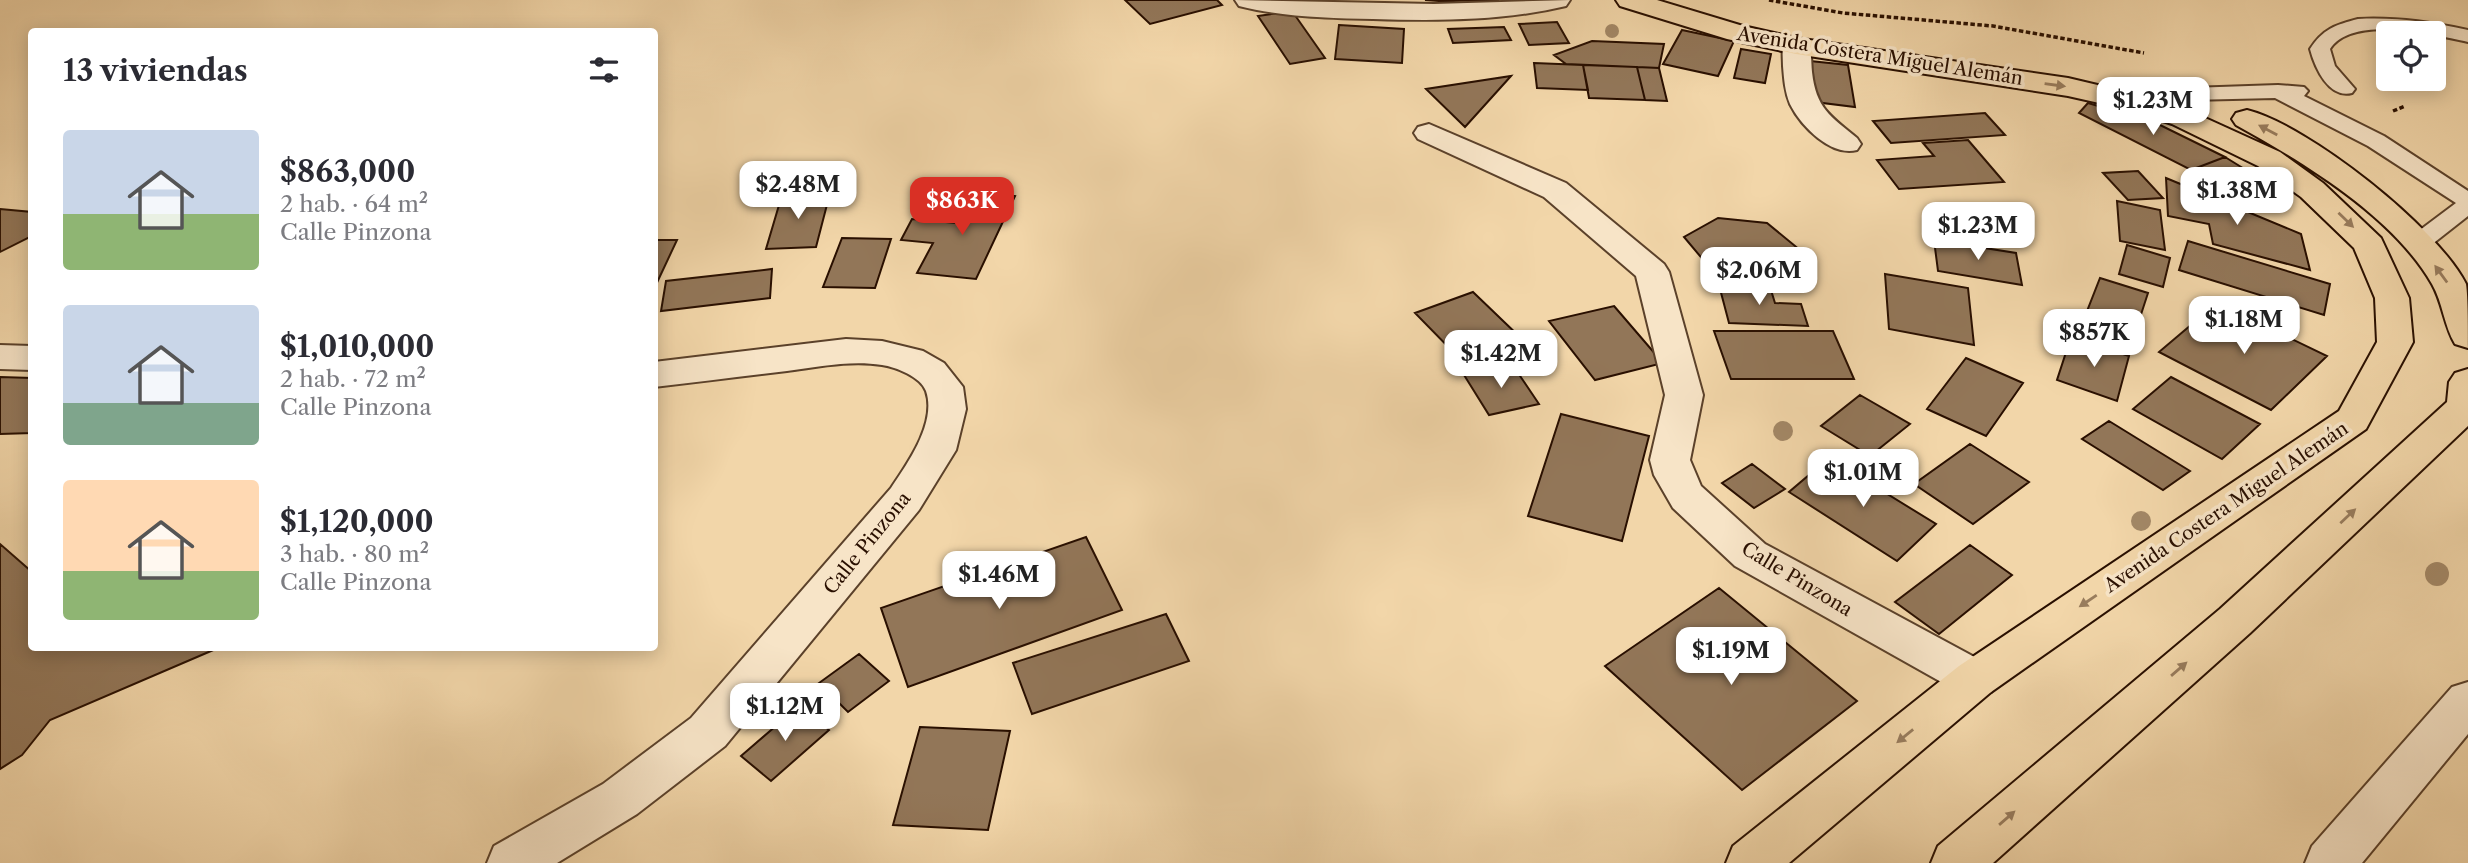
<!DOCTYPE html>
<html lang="es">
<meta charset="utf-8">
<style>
body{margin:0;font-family:"Libre Caslon Text",serif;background:#f2f2f3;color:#2b2b33;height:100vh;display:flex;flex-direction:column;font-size:26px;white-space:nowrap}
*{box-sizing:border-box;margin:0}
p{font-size:23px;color:#7c7c81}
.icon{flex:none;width:38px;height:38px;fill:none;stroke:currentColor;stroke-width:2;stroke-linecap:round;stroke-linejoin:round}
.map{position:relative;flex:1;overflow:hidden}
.side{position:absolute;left:28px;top:28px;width:630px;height:623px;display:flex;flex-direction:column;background:#fff;border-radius:7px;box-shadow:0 4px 18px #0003}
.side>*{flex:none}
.buttons{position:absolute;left:2376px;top:21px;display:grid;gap:14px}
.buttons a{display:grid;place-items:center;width:70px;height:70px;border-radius:7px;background:#fff;box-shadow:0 4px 18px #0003;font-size:35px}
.price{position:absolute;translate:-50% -60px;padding:0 16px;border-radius:14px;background:#fff;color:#222;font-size:23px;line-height:46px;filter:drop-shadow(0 2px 4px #0008)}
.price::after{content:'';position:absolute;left:50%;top:42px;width:21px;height:16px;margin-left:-10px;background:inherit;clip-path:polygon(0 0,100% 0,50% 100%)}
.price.current{background:#d93025;color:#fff}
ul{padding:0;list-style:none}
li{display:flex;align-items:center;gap:21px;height:175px;padding:0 35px}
li span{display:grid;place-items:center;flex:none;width:196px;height:140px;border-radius:7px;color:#555}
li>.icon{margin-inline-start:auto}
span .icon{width:84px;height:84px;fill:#fffc;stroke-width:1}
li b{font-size:30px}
h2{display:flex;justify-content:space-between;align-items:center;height:84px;padding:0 35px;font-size:30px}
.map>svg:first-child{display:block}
</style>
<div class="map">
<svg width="2468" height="863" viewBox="0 0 2468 863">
<rect width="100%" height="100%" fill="#f2d6a9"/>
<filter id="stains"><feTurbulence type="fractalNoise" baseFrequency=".00286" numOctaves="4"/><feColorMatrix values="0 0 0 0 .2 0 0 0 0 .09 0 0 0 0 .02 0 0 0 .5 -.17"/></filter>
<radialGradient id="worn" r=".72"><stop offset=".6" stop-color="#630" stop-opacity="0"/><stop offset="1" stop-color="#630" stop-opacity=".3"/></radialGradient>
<!-- building -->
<path fill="#927658" stroke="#290f00" stroke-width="2" d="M1125,0H1217L1222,5L1150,24Z
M1425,0H1499L1481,4Z
M1292,11L1325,58L1290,64L1258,16Z
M1557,22L1569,43L1529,45L1519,24Z
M1339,25L1404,29L1402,63L1335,59Z
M1504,27L1511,40L1453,43L1448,29Z
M1682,30L1734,41L1718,76L1663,64Z
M1592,41L1664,44L1659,68L1566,64L1554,55Z
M1741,49L1771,54L1765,83L1734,78Z
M1810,61L1848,65L1855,107L1815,102Z
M1534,63L1583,65L1588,90L1537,88Z
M1583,65L1637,67L1645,100L1589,98Z
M1637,67L1659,68L1667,101L1645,100Z
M1511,76L1465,127L1426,89Z
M2088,103L2156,123L2225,157L2191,170L2079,113Z
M1985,113L2005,135L1891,143L1873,121Z
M1968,140L2004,182L1899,189L1877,160L1934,156L1923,143Z
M2225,157L2267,183L2251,211L2191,170Z
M2138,171L2163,198L2128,200L2103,173Z
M2166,178L2301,234L2310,270L2213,244L2209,224L2168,216Z
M973,191L1015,196L976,279L917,273L933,243L901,240L912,219L956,223Z
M830,193L816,247L766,249L782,195Z
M2117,201L2160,210L2165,250L2120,241Z
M0,209L32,212V236L0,252Z
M1718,218L1767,223L1806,255L1770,264L1781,281H1721L1684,237Z
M842,238L891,239L875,288L823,287Z
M654,240H677L654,289Z
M1934,240L2016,253L2022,285L1938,271Z
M2188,241L2330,284L2324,315L2179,270Z
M2127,245L2170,258L2163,287L2119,274Z
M772,269L770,298L661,311L666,281Z
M1885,274L1968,288L1974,345L1889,329Z
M2100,278L2148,293L2132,342L2082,324Z
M1719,285L1770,287L1775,303L1801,304L1808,326L1729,323Z
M1473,292L1525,342L1466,365L1415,313Z
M2217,303L2327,356L2271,410L2159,352Z
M1614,306L1663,363L1595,380L1549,321Z
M1714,331H1833L1854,379H1731Z
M2071,337L2129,356L2117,401L2057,380Z
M1966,358L2023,383L1986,436L1927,409Z
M1512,364L1539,404L1489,415L1464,375Z
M0,377L32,378V433L0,434Z
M2171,377L2260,424L2222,459L2133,409Z
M1860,395L1910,424L1870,456L1821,426Z
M1561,414L1649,436L1622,541L1528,516Z
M2109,421L2190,471L2163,490L2082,439Z
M1970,444L2029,482L1973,524L1914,484Z
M1829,458L1936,524L1897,561L1789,492Z
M1752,464L1785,489L1754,508L1722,483Z
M1086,537L1122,610L908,687L881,608Z
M0,544L32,572V648H218L50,720L22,755L0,769Z
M1970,545L2012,575L1939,634L1895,602Z
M1719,588L1857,701L1742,790L1605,666Z
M1166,614L1189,661L1032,714L1013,663Z
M859,654L889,681L848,712L819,683Z
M799,706L829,730L771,781L741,756Z
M920,727L1010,731L988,830L893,825Z"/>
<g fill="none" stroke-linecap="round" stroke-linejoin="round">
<!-- lane casing -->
<g stroke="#5b412a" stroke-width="4">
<path id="lane" d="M2358,19C2395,17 2431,22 2468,30V42C2435,35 2353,14 2330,49L2335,66L2355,89L2352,93C2329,99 2315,68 2310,49C2323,29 2335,25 2358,19Z
M2278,85L2304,87L2308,91L2304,96L2384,136L2468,191V216L2426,249L2417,251L2408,249L2405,244L2408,239L2456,203L2368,146L2275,98L2190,100L2183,98L2179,94L2183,90L2190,88Z"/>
</g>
<!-- street casing -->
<g stroke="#5b412a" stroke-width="4">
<path id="street" d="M1235,0L1434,4L1570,0L1566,6C1503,21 1438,21 1373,19C1327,18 1283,17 1239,6Z
M1796,38L1806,40C1812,49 1811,61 1812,72C1816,108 1830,116 1857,138L1861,144L1857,150C1831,157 1801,126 1790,104C1785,92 1784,79 1783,66C1783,57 1781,48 1786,40Z
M1429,124L1566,183L1664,264L1669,272L1703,395L1690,460L1701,486L1765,544L1991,666L1998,679L1991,692L1975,698L1959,692L1735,566L1673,508L1654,475L1650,460L1665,395L1636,276L1544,197L1418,139L1414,133L1418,127Z
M846,339L882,341L923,351L944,363L963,387L966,409L956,450L919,510L725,746L637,814L557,863H487L494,846L603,784L691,718L891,488C907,464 937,423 926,391C921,377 896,367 882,365C850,360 818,367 787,371C743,376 699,382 654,387V362Z
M0,345L32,346V370L0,369Z
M2468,682V734L2362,863H2305L2312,846L2452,687Z"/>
</g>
<!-- primary casing -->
<g stroke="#290f00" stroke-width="4">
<path id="primary" d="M1616,0H1657L1743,26L1796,38L2068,78L2144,96L2192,112L2280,152L2323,183L2381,238L2409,298L2413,342L2366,429L1991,692L1789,863H1726L1733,846L1959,666L2339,411L2377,342L2375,298L2354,248L2301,197L2258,166L2172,124L2126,109L2068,96L1796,54L1727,39L1620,6Z
M2247,110C2308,125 2438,228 2466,284C2468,296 2468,332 2468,348L2455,344C2444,326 2443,303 2432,284C2393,216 2303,162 2236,125L2232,119L2236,113Z
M2468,369V426L2250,633L1993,863H1931L1938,846L2220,609L2447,402L2449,382L2455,373Z"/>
</g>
<!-- path -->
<path stroke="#290f00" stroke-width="3.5" stroke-dasharray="4.5 2.5" stroke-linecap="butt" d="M1769,0L1843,13L1993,26L2144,53
M2393,111L2405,106"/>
<!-- lane -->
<use href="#lane" fill="#f7e4c7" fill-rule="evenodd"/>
<!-- street -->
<use href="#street" fill="#f7e4c7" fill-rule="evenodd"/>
<!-- primary -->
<use href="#primary" fill="#f2d6a9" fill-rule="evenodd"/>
</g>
<!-- trees -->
<g fill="#a38867">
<circle cx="1612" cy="31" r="7"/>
<circle cx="1783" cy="431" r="10"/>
<circle cx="2141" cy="521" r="10"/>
<circle cx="2437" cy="574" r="12"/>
</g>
<!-- one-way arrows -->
<defs><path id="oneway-solid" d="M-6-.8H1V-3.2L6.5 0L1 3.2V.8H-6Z" transform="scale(1.75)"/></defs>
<g fill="#987c5d">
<use href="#oneway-solid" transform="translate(2055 85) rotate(8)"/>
<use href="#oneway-solid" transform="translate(2268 130) rotate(-152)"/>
<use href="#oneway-solid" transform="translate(2346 220) rotate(44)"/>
<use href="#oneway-solid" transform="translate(2441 274) rotate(-126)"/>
<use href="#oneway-solid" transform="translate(2348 516) rotate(-43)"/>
<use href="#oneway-solid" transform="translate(2088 601) rotate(146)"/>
<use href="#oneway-solid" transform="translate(2179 669) rotate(-41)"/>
<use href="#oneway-solid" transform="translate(1905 736) rotate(141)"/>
<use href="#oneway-solid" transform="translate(2007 818) rotate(-41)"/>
</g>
<g text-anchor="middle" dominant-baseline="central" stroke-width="7" stroke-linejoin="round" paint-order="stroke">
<!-- street labels -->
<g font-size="19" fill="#290f00" stroke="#f7e4c7">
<text transform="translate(1880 56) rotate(9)">Avenida Costera Miguel Alemán</text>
<text transform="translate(2226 507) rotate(-34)">Avenida Costera Miguel Alemán</text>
<text transform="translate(867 543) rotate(-51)">Calle Pinzona</text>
<text transform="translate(1797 579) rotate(31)">Calle Pinzona</text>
</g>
</g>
<rect width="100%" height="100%" filter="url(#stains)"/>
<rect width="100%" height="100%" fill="url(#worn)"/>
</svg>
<div class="buttons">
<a><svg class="icon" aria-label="locate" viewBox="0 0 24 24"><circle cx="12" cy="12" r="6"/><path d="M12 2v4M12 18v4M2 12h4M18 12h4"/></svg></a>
</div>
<b class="price" style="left:2153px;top:137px">$1.23M</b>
<b class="price" style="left:798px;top:221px">$2.48M</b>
<b class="price" style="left:2237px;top:227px">$1.38M</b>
<b class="price current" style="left:962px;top:237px">$863K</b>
<b class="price" style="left:1978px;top:262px">$1.23M</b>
<b class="price" style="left:1759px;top:307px">$2.06M</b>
<b class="price" style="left:2244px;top:356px">$1.18M</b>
<b class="price" style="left:2094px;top:369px">$857K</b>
<b class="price" style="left:1501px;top:390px">$1.42M</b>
<b class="price" style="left:1863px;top:509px">$1.01M</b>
<b class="price" style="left:999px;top:611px">$1.46M</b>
<b class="price" style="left:1731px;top:687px">$1.19M</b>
<b class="price" style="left:785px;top:743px">$1.12M</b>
<section class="side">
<h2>13 viviendas<svg class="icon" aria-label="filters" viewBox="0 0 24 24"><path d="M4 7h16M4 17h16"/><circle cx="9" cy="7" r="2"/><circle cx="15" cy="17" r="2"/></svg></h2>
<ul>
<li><span style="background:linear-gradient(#c9d6e8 60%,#8fb573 0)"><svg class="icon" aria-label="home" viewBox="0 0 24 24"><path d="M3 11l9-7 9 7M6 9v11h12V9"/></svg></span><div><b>$863,000</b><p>2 hab. · 64 m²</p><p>Calle Pinzona</p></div></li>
<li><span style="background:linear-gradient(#c9d6e8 70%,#7fa58c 0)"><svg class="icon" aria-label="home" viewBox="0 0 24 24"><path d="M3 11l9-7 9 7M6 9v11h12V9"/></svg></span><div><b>$1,010,000</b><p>2 hab. · 72 m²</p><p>Calle Pinzona</p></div></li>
<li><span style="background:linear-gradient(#ffd9b3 65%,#8fb573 0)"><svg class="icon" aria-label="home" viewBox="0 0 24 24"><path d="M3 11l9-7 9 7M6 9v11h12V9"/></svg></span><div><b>$1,120,000</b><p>3 hab. · 80 m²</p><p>Calle Pinzona</p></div></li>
</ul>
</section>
</div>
